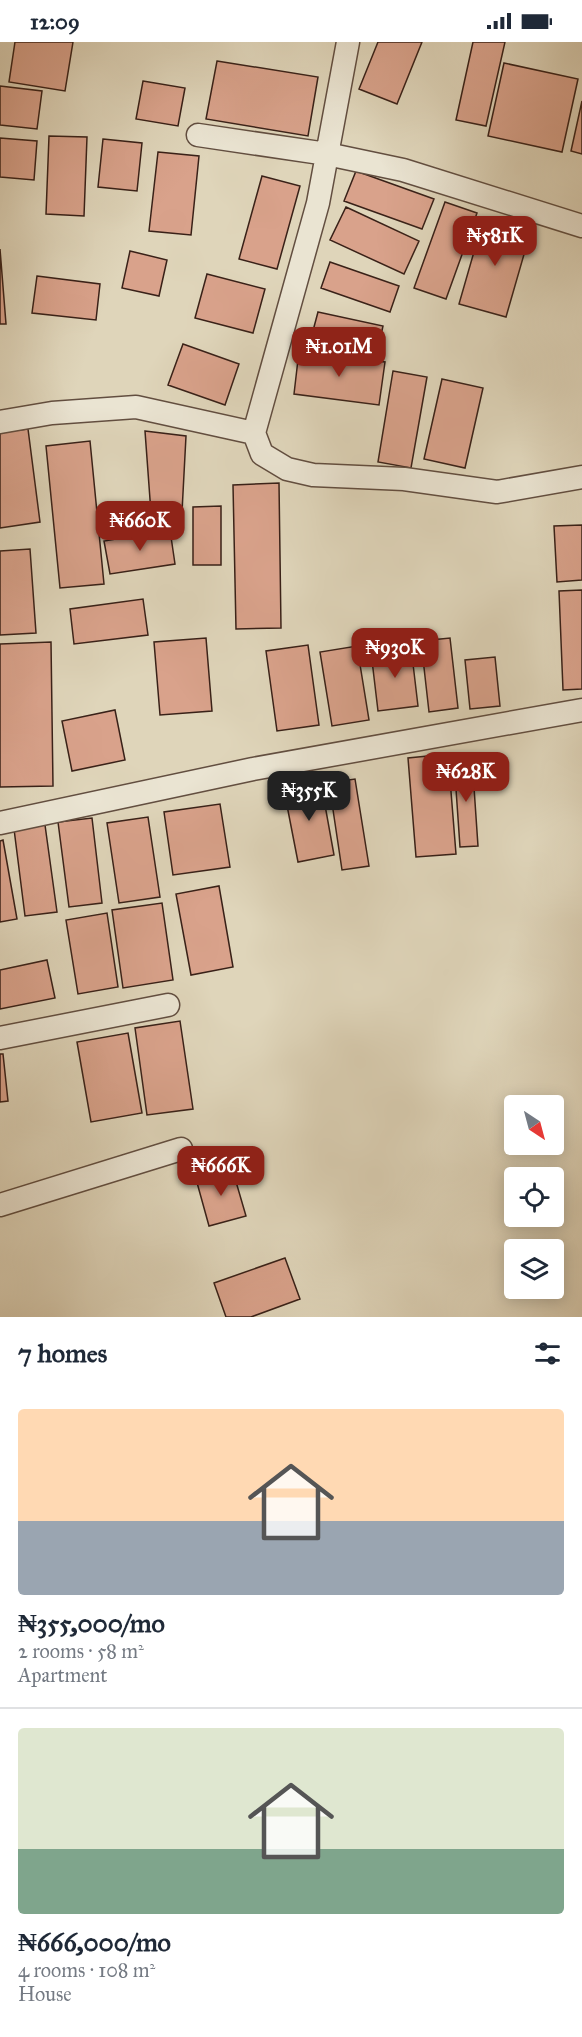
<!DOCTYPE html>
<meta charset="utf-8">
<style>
body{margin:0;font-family:"IM FELL Great Primer",serif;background:#f6f6f7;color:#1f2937;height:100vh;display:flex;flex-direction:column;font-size:22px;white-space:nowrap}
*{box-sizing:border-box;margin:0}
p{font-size:20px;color:#747a83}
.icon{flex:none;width:33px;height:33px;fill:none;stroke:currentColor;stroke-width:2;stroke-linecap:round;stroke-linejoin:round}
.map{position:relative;height:1275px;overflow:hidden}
.drawer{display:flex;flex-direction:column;background:#fff;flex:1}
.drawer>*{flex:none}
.needle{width:39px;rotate:144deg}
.fabs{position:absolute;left:504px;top:1053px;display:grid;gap:12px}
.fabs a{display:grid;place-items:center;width:60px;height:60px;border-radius:6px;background:#fff;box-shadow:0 3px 15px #0003;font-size:30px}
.price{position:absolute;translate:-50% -51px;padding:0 14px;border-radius:12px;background:#8f2418;color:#fff;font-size:20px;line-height:39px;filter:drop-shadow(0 2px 3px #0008)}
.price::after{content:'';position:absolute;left:50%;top:36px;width:18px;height:14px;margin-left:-9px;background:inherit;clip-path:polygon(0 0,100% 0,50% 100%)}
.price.current{background:#222;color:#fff}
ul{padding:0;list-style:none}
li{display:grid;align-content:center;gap:12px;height:318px;padding:0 18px}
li+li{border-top:2px solid #e0e1e3}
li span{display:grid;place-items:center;height:186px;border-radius:6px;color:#555}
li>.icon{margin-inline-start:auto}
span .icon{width:108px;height:108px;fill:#fffc;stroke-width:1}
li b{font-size:26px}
h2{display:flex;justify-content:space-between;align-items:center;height:72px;padding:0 18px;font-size:26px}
.status{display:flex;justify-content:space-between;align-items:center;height:42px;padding:0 30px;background:#fff;direction:ltr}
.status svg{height:16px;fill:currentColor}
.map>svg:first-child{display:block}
</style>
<div class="status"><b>12:09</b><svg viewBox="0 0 49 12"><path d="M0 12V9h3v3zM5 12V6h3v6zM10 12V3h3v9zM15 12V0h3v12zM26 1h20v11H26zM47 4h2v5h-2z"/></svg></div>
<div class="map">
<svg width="582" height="1275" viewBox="0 0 582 1275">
<rect width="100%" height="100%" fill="#dfd5ba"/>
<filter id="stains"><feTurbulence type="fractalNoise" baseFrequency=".00333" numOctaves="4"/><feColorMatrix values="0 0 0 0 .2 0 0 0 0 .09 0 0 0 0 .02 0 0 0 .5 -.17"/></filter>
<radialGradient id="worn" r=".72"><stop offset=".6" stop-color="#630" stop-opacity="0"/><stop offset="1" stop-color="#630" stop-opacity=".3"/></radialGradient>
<!-- building -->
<path fill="#d9a28b" stroke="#392118" stroke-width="1.5" d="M15,0H73L65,49L9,40Z
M378,0H422L397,62L359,47Z
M473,0H505L486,84L456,78Z
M217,19L318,35L308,94L206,77Z
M504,21L578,37L562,110L488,94Z
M143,39L185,46L178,84L136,77Z
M0,44L42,49L37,87L0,83Z
M582,59V112L571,109Z
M49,94L87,95L84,174L46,172Z
M0,96L37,99L34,138L0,135Z
M103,97L142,101L137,149L98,145Z
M158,110L199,114L191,193L149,189Z
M356,129L434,157L422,187L344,159Z
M262,134L300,144L277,227L239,217Z
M445,160L477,171L446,257L414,246Z
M346,165L419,199L404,232L330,198Z
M484,175L531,188L506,275L459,262Z
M0,207L6,282H0Z
M130,209L167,218L159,254L122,246Z
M330,220L399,244L390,270L321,246Z
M207,232L265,247L253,291L195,276Z
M37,234L100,242L96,278L32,271Z
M318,270L383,284L376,315L310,300Z
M183,302L239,322L225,363L168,343Z
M299,309L385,320L379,363L294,352Z
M393,329L427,335L411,426L378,420Z
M442,337L483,346L465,426L424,417Z
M28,387L40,480L0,486V390Z
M145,389L186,394L182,470L151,471Z
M90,399L104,542L60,546L46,404Z
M279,441L281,586L236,587L233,443Z
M221,464V523H193V465Z
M582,483V538L557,540L554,484Z
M170,488L175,522L110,532L104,499Z
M30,507L36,591L0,593V509Z
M582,548V647L563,648L559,549Z
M143,557L148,593L74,602L70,567Z
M206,596L212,669L160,673L154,600Z
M450,596L458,666L429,670L421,599Z
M51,600L53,744L0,745V602Z
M308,603L319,683L277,689L266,609Z
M357,604L369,678L332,684L320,610Z
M411,605L418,664L378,669L371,610Z
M495,615L500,664L470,667L465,618Z
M115,668L125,718L72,729L62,679Z
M448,712L456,812L416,815L408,716Z
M472,716L478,804L460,805L454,718Z
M355,737L369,824L342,828L329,741Z
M321,741L334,813L298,820L284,748Z
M220,762L230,825L173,833L164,770Z
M148,775L160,855L119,861L107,781Z
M92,776L102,861L69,865L58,780Z
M45,783L57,870L25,874L14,787Z
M3,798L17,877L0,880V799Z
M219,844L233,925L191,933L176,852Z
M162,861L173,938L123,946L112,868Z
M107,871L118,945L78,952L66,878Z
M47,918L55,956L0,967V928Z
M180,979L193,1067L147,1073L135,986Z
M128,991L142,1071L91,1080L77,1000Z
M0,1012H3L8,1059L0,1060Z
M232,1126L246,1174L209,1184L196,1137Z
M285,1216L300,1257L251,1275H226L214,1241Z"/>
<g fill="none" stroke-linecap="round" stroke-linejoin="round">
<!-- minor casing -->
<g stroke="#624e40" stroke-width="25">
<path id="minor" d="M198,93L327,112L403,128L582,184
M0,380L52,371L136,365L254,391L262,412L287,427L313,433L404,437L497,450L582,435
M254,391L318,161L348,0
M0,781L253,727L582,668
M0,996L168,963
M0,1163L181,1107"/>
</g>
<!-- minor -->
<use href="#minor" stroke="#eae4d2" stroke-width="22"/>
</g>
<rect width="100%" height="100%" filter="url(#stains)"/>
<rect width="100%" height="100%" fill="url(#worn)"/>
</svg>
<div class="fabs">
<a><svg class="needle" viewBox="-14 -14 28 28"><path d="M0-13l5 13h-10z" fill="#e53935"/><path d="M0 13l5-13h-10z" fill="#747a83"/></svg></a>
<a><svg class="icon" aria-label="locate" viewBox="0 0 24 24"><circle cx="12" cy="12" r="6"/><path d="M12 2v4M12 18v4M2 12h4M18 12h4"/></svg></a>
<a><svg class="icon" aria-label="layers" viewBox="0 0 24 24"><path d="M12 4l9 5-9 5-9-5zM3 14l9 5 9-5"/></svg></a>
</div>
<b class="price" style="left:495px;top:225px">₦581K</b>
<b class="price" style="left:339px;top:336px">₦1.01M</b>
<b class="price" style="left:140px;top:510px">₦660K</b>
<b class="price" style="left:395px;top:637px">₦930K</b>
<b class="price" style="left:466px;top:761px">₦628K</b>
<b class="price current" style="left:309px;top:780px">₦355K</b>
<b class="price" style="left:221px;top:1155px">₦666K</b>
</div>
<section class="drawer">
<h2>7 homes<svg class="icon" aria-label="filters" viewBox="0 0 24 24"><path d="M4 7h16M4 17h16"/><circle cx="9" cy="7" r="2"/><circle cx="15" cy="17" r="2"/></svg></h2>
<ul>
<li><span style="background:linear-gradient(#ffd9b3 60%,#9aa5b1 0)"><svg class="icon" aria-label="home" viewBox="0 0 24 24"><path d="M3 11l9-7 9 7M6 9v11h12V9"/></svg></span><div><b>₦355,000/mo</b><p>2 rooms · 58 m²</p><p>Apartment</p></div></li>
<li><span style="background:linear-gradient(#dfe7d0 65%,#7fa58c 0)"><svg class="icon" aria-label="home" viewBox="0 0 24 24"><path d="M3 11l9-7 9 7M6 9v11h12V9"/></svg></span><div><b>₦666,000/mo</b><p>4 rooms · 108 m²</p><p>House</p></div></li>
</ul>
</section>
